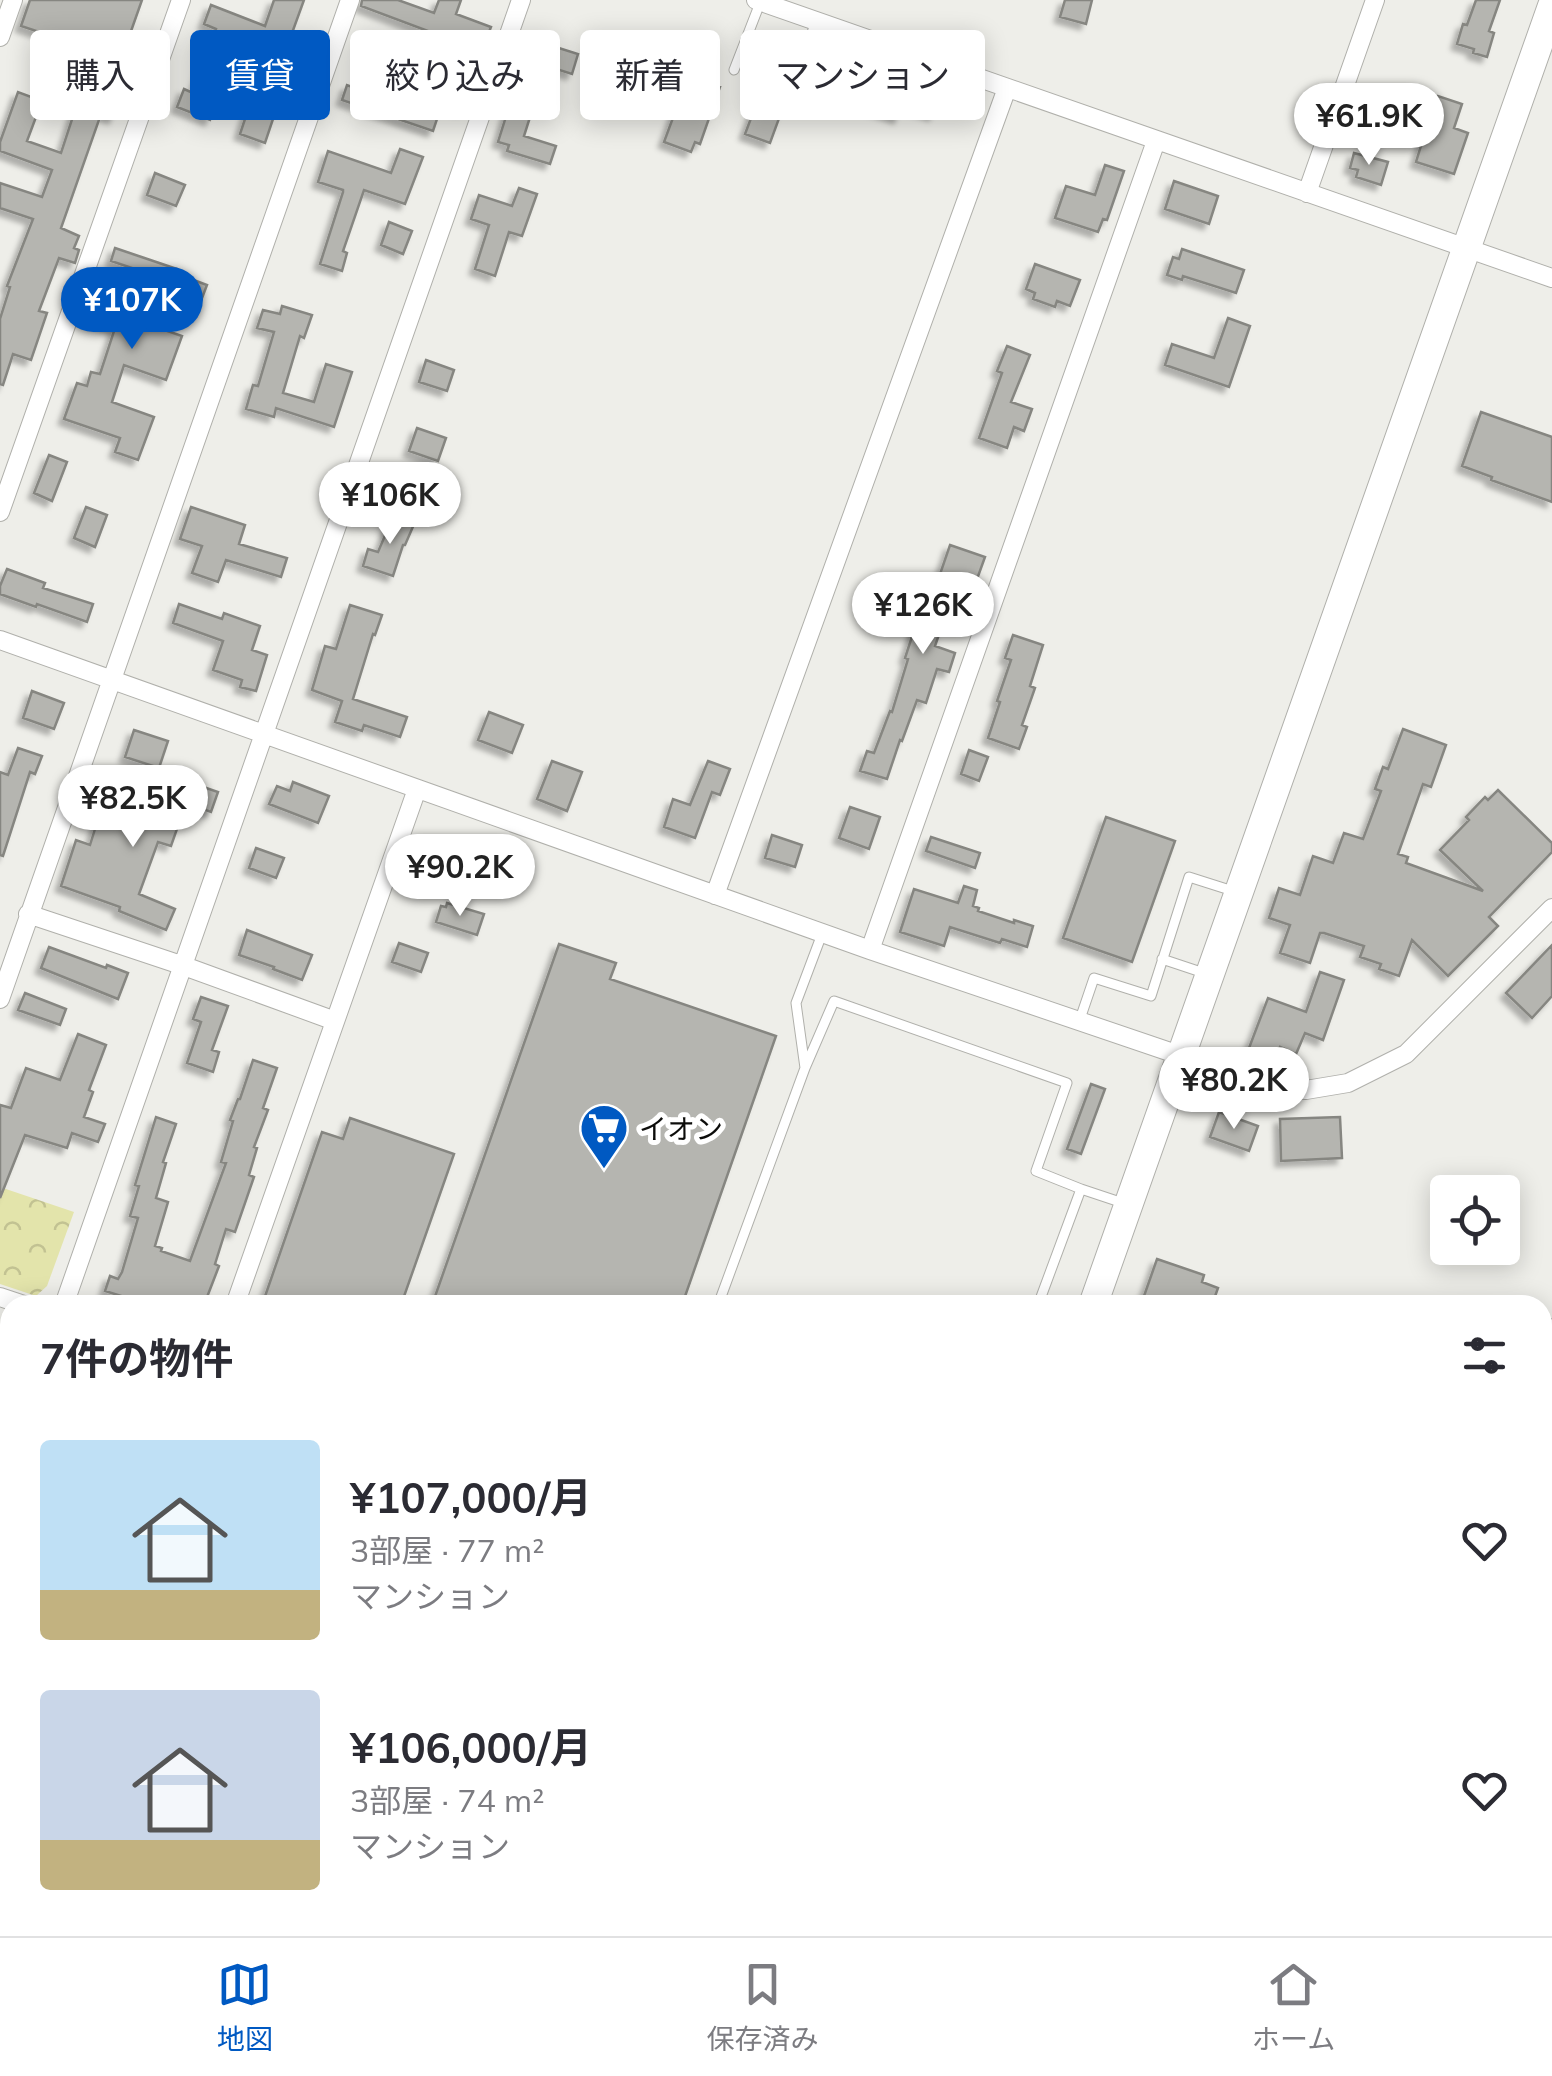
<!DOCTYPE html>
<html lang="ja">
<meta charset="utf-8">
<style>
body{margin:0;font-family:Mulish,"Noto Sans JP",sans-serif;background:#f2f2f3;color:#2b2b33;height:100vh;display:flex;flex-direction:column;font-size:38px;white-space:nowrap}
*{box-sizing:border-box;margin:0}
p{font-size:32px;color:#7c7c81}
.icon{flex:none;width:55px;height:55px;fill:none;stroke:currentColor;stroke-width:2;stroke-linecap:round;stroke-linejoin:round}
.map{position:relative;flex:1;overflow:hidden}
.side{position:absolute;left:0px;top:1295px;width:1552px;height:642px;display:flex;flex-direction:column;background:#fff;border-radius:30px 30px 0 0;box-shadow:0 5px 25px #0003}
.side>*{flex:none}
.top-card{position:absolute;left:30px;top:30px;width:1000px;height:90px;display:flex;gap:20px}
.fabs{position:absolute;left:1430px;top:1175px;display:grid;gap:20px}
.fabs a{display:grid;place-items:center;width:90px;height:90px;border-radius:10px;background:#fff;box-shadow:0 5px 25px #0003;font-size:50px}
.price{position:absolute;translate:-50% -85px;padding:0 22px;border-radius:35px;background:#fff;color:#222;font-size:32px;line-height:65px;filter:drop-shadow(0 2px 5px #0008)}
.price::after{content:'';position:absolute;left:50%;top:60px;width:30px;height:22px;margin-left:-15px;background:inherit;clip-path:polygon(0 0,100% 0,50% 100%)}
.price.on{background:#0059c2;color:#fff}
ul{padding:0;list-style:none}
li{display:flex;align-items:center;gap:30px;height:250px;padding:0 40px}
li span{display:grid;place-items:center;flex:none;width:280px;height:200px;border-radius:10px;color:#555}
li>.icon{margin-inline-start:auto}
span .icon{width:120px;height:120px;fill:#fffc;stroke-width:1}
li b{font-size:42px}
h2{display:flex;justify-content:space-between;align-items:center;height:120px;padding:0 40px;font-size:42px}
.chip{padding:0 35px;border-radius:10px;background:#fff;box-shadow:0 5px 25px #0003;font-size:35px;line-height:90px}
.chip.on{background:#0059c2;color:#fff}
.menu{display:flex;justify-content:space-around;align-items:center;height:140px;border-top:2px solid #e1e1e2;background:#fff;font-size:28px;color:#7c7c81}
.menu a{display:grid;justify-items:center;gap:5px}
.menu .on{color:#0059c2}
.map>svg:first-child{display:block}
</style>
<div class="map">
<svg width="1552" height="1936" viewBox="0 0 1552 1936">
<defs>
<pattern id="park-crowns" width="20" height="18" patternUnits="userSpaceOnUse" patternTransform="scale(2.5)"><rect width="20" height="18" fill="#e3e4ab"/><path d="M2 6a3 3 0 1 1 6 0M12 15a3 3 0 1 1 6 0" fill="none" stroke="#c2c292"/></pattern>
<filter id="shadow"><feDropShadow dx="-5.5" dy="5.5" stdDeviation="2.5" flood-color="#0004"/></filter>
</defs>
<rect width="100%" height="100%" fill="#eeeee9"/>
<!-- park -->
<path fill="url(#park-crowns)" d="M0,1187L74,1212L47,1286L36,1296L0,1284Z"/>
<!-- building -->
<path fill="#b5b5b0" stroke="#868681" stroke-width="2.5" filter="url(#shadow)" d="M30,0H142L118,68L130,72L114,118L101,114L61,228L79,236L74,248L79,250L75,263L59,258L39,311L47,313L31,360L13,354L3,385L0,384V319L10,287L7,286L33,219L0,208V183L42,197L52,170L0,151V142L18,92L42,101L27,141L61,153L81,92L76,90L91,49L21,26Z
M274,0H304L292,33L317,43L312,59L301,55L283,103L279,101L265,143L240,134L256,86L227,76L210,120L177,107L184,89L193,93L216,29L204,24L211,5L265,26Z
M362,0H398L434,13L439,0H461L456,14L491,27L483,47L446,34L432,80L468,91L462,110L442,104L433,131L342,100L347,85L404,106L428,31L361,6Z
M1065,0H1092L1086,24L1060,17Z
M1476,0H1500L1489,31L1494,33L1487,57L1473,53L1474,49L1457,44L1463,24L1467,25Z
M543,43L578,54L572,74L537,63Z
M772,63L796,72L770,143L745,134Z
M691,69L718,79L716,86L720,87L700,144L695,142L691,152L664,142Z
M923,83L943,90L934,115L914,108Z
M876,84L907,94L899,118L868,107Z
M1364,93L1431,115L1438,96L1462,104L1454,128L1468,133L1454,174L1416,162L1424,136L1357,114Z
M509,107L531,114L524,136L556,146L550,164L507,151L509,145L498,142Z
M400,149L423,157L405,204L364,190L343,251L347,253L342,271L320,264L343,192V190L318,182L328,151L391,173Z
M1354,153L1388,162L1381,185L1356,177L1358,170L1350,168Z
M1105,165L1124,171L1107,220L1103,219L1098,232L1055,218L1066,186L1095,195Z
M155,173L185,185L176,206L147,195Z
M1174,181L1218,196L1209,224L1165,209Z
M519,188L537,194L522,236L509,232L495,276L475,269L489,225L471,219L479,195L512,206Z
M389,222L412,231L403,254L381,245Z
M115,248L177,269L175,273L207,285L199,306L159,292L147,324L182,336L166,380L124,365L112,402L154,417L138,460L115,452L120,438L64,419L77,383L87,386L91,372L100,374L115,328L89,320L95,304L123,312L138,270L111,261Z
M1182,249L1244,270L1236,293L1183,276L1182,280L1167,275L1173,257L1179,259Z
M1035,264L1080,280L1070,306L1057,301L1055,307L1033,299L1035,293L1026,289Z
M282,306L312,315L304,338L300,336L283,393L314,402L326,364L352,372L334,427L276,408L274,417L246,409L253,385L258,386L274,332L257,328L263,310L280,314Z
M1228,318L1250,326L1229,387L1165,365L1172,344L1214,358Z
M1007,346L1030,355L1011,402L1032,409L1024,431L1014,427L1007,448L979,438L1002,373L997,371Z
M426,360L454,370L447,391L419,382Z
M1481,412L1552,437V502L1491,480L1492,477L1462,466Z
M417,428L446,438L438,461L409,451Z
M49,455L67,462L52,501L34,493Z
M86,507L107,515L95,547L74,538Z
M191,507L245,525L239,544L287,558L281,577L226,560L218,582L192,573L202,546L180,539Z
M398,515L415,522L405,545H403L393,576L363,566L368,549L378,552L392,519L395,520Z
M950,545L985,557L976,582L959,576L935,646L955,653L949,672L937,669L926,703L917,700L902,741L900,740L887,779L860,771L867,751L874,753L890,711L892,712L908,659L905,658L930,581L937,583Z
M7,569L45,583L43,588L93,604L87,622L37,604L36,607L0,594V586Z
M179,604L222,619L224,613L260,626L252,650L267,655L256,691L240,687L242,680L213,670L223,641L173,623Z
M350,605L382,615L375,635L373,634L353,699L407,717L400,737L364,725L362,731L335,722L342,701L312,690L325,646L336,649Z
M1013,635L1043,645L1030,686L1035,688L1022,725L1027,727L1019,749L988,738L1000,702L997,701L1011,660L1005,658Z
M32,691L64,703L54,729L23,718Z
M489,712L523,725L512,753L478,740Z
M1403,729L1446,745L1431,787L1423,784L1398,854L1408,857L1406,863L1483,891L1440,850L1469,820L1466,817L1485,797L1488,800L1498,790L1552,843V852L1489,917L1498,926L1448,976L1412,940L1399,976L1379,969L1381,964L1360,957L1364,946L1324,933H1320L1310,963L1280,953L1290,925L1269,918L1279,888L1300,895L1313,856L1333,863L1344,833L1363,839L1381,791L1375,789L1383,767L1388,769Z
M134,730L168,741L159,768L125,757Z
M18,748L42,756L35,774L30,772L3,856L0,855V772L8,775Z
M969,750L988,757L979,781L961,774Z
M552,761L582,772L567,811L537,799Z
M708,761L730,769L720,795L712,792L695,838L664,827L673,799L690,805Z
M163,773L218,792L211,812L186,803L171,846L158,842L139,894L175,909L166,930L119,911L120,907L61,886L76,840L90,845L104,800L148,816Z
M293,782L329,796L318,823L269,804L277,786L290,791Z
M850,807L880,817L869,849L839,838Z
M1106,817L1175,841L1132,962L1063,938Z
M772,835L802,845L795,867L765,858Z
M931,837L980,853L975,868L926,851Z
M256,848L284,858L276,878L249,868Z
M964,886L977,890L973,906L979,908L978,911L1014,923V920L1033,926L1027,947L1002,939L1000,943L950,927L944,946L900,932L914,889L958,903Z
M447,903L484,914L477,935L436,922L441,906L446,907Z
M247,930L312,955L302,980L273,969L274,967L239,955Z
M399,943L428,953L421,972L392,962Z
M559,944L616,963L610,979L776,1036L682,1305H432Z
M1552,945V996L1532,1018L1506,993Z
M49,947L106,968L107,965L128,973L118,999L41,968Z
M1320,972L1344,980L1323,1040L1305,1033L1296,1054L1280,1047L1275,1058L1249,1048L1268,998L1306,1012Z
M25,993L66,1009L60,1025L18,1010Z
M201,997L228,1006L212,1050L219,1052L213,1072L187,1063L201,1022L193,1019Z
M78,1034L106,1045L89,1090L93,1092L84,1117L105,1124L98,1142L72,1133L67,1148L25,1135L0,1198V1105L11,1108L26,1068L60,1080Z
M253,1060L277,1068L263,1108L268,1110L254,1147L257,1148L249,1175L254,1177L235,1232L226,1229L215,1264L219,1266L204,1305H150L105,1291L110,1276L118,1279L122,1272L138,1218L130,1216L139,1186L135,1185L156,1117L176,1124L163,1162L166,1163L156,1198L168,1202L155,1246L162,1248L161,1251L190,1261L226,1163L221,1162L233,1121L230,1120L238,1099H240Z
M1091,1084L1105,1089L1081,1154L1067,1149Z
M1219,1112L1258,1126L1249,1151L1210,1137Z
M1340,1117L1342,1158L1281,1161L1280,1119Z
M350,1118L454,1154L401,1305H262L322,1132L343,1139Z
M1157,1259L1204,1275L1202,1282L1218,1288L1212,1305H1171L1144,1296Z"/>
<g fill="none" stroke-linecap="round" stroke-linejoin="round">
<!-- lane casing -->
<g stroke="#b0b0ab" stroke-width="11">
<path id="lane" d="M803,59L816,21
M734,70L760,3
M1162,959L1207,974
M1079,1022L1094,978L1151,996L1189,877L1233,891
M805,1068L834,1001L1067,1083L1036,1171L1081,1189
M718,1305L805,1068L796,1003L822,934
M1038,1305L1081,1189L1126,1204
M642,1936L647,1928"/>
</g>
<!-- street casing -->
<g stroke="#b0b0ab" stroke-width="20">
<path id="street" d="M756,0L1552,278
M0,37L13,0
M1307,193L1375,0
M0,512L181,0
M0,640L870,950L1182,1056L1234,1077L1271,1087L1306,1090L1348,1083L1406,1054L1552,908
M715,895L1007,88
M28,914L184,966L335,1021
M870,950L1156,141
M0,999L350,0
M0,1297L24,1305
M64,1305L521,0
M235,1305L417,789
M0,1491L10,1462"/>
</g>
<!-- secondary casing -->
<g stroke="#b0b0ab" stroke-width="30">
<path id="secondary" d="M1093,1305L1552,6"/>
</g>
<!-- highway casing -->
<g stroke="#b0b0ab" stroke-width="38">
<path id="highway" d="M1542,1343L1552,1337
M1542,1377L1552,1371
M0,1641L10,1642
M0,1670L10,1671"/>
</g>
<!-- path -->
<path stroke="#858582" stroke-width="4" stroke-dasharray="8 8" stroke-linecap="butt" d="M1542,1474L1552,1468
M1552,1516C1538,1535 1544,1550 1552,1571
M0,1875L10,1873"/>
<!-- lane -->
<use href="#lane" stroke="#fff" stroke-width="9"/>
<!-- street -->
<use href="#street" stroke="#fff" stroke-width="18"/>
<!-- secondary -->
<use href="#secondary" stroke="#fff" stroke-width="28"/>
<!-- highway -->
<use href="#highway" stroke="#fff" stroke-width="35"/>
</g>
<!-- icons -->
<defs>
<g id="supermarket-pin" transform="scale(2.5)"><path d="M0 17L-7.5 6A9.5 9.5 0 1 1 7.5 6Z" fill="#0059c2" stroke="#fff"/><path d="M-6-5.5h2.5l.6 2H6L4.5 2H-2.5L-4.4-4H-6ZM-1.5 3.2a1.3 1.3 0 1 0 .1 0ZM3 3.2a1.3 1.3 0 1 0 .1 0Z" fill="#fff"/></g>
</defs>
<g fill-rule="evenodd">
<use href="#supermarket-pin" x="604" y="1128"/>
</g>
<g text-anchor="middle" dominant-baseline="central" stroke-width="10" stroke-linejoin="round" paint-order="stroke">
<!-- poi labels -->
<g font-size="28" fill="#0c0c0a" stroke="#fff" text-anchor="start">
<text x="639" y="1128">イオン</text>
</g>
</g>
</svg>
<div class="fabs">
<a><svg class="icon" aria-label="locate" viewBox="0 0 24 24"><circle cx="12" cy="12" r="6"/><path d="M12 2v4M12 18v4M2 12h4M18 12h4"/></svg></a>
</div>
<b class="price" style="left:1369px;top:168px">¥61.9K</b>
<b class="price on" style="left:132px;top:352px">¥107K</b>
<b class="price" style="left:390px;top:547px">¥106K</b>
<b class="price" style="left:923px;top:657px">¥126K</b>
<b class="price" style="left:133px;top:850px">¥82.5K</b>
<b class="price" style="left:460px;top:919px">¥90.2K</b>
<b class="price" style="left:1234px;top:1132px">¥80.2K</b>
<div class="top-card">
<a class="chip">購入</a>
<a class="chip on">賃貸</a>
<a class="chip">絞り込み</a>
<a class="chip">新着</a>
<a class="chip">マンション</a>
</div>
<section class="side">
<h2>7件の物件<svg class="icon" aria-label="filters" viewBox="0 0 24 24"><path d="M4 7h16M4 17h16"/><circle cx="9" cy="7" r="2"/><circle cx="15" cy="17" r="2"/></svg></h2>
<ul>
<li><span style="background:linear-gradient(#bfe0f5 75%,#c2b280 0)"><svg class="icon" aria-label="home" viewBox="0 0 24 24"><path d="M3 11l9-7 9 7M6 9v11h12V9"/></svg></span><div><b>¥107,000/月</b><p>3部屋 · 77 m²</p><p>マンション</p></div><svg class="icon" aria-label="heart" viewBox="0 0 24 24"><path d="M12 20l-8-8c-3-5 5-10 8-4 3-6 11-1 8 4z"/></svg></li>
<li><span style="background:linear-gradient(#c9d6e8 75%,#c2b280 0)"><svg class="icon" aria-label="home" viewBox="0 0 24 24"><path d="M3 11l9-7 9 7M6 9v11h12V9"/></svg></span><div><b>¥106,000/月</b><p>3部屋 · 74 m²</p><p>マンション</p></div><svg class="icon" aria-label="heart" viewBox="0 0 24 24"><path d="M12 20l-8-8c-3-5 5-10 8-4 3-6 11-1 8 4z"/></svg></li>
</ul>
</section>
</div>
<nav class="menu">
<a class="on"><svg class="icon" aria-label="map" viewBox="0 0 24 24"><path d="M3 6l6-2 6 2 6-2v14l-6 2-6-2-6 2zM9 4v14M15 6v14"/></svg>地図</a>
<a><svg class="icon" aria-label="saved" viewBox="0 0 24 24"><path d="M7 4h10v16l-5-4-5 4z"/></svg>保存済み</a>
<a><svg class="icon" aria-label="home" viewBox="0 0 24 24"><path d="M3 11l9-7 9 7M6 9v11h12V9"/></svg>ホーム</a>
</nav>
